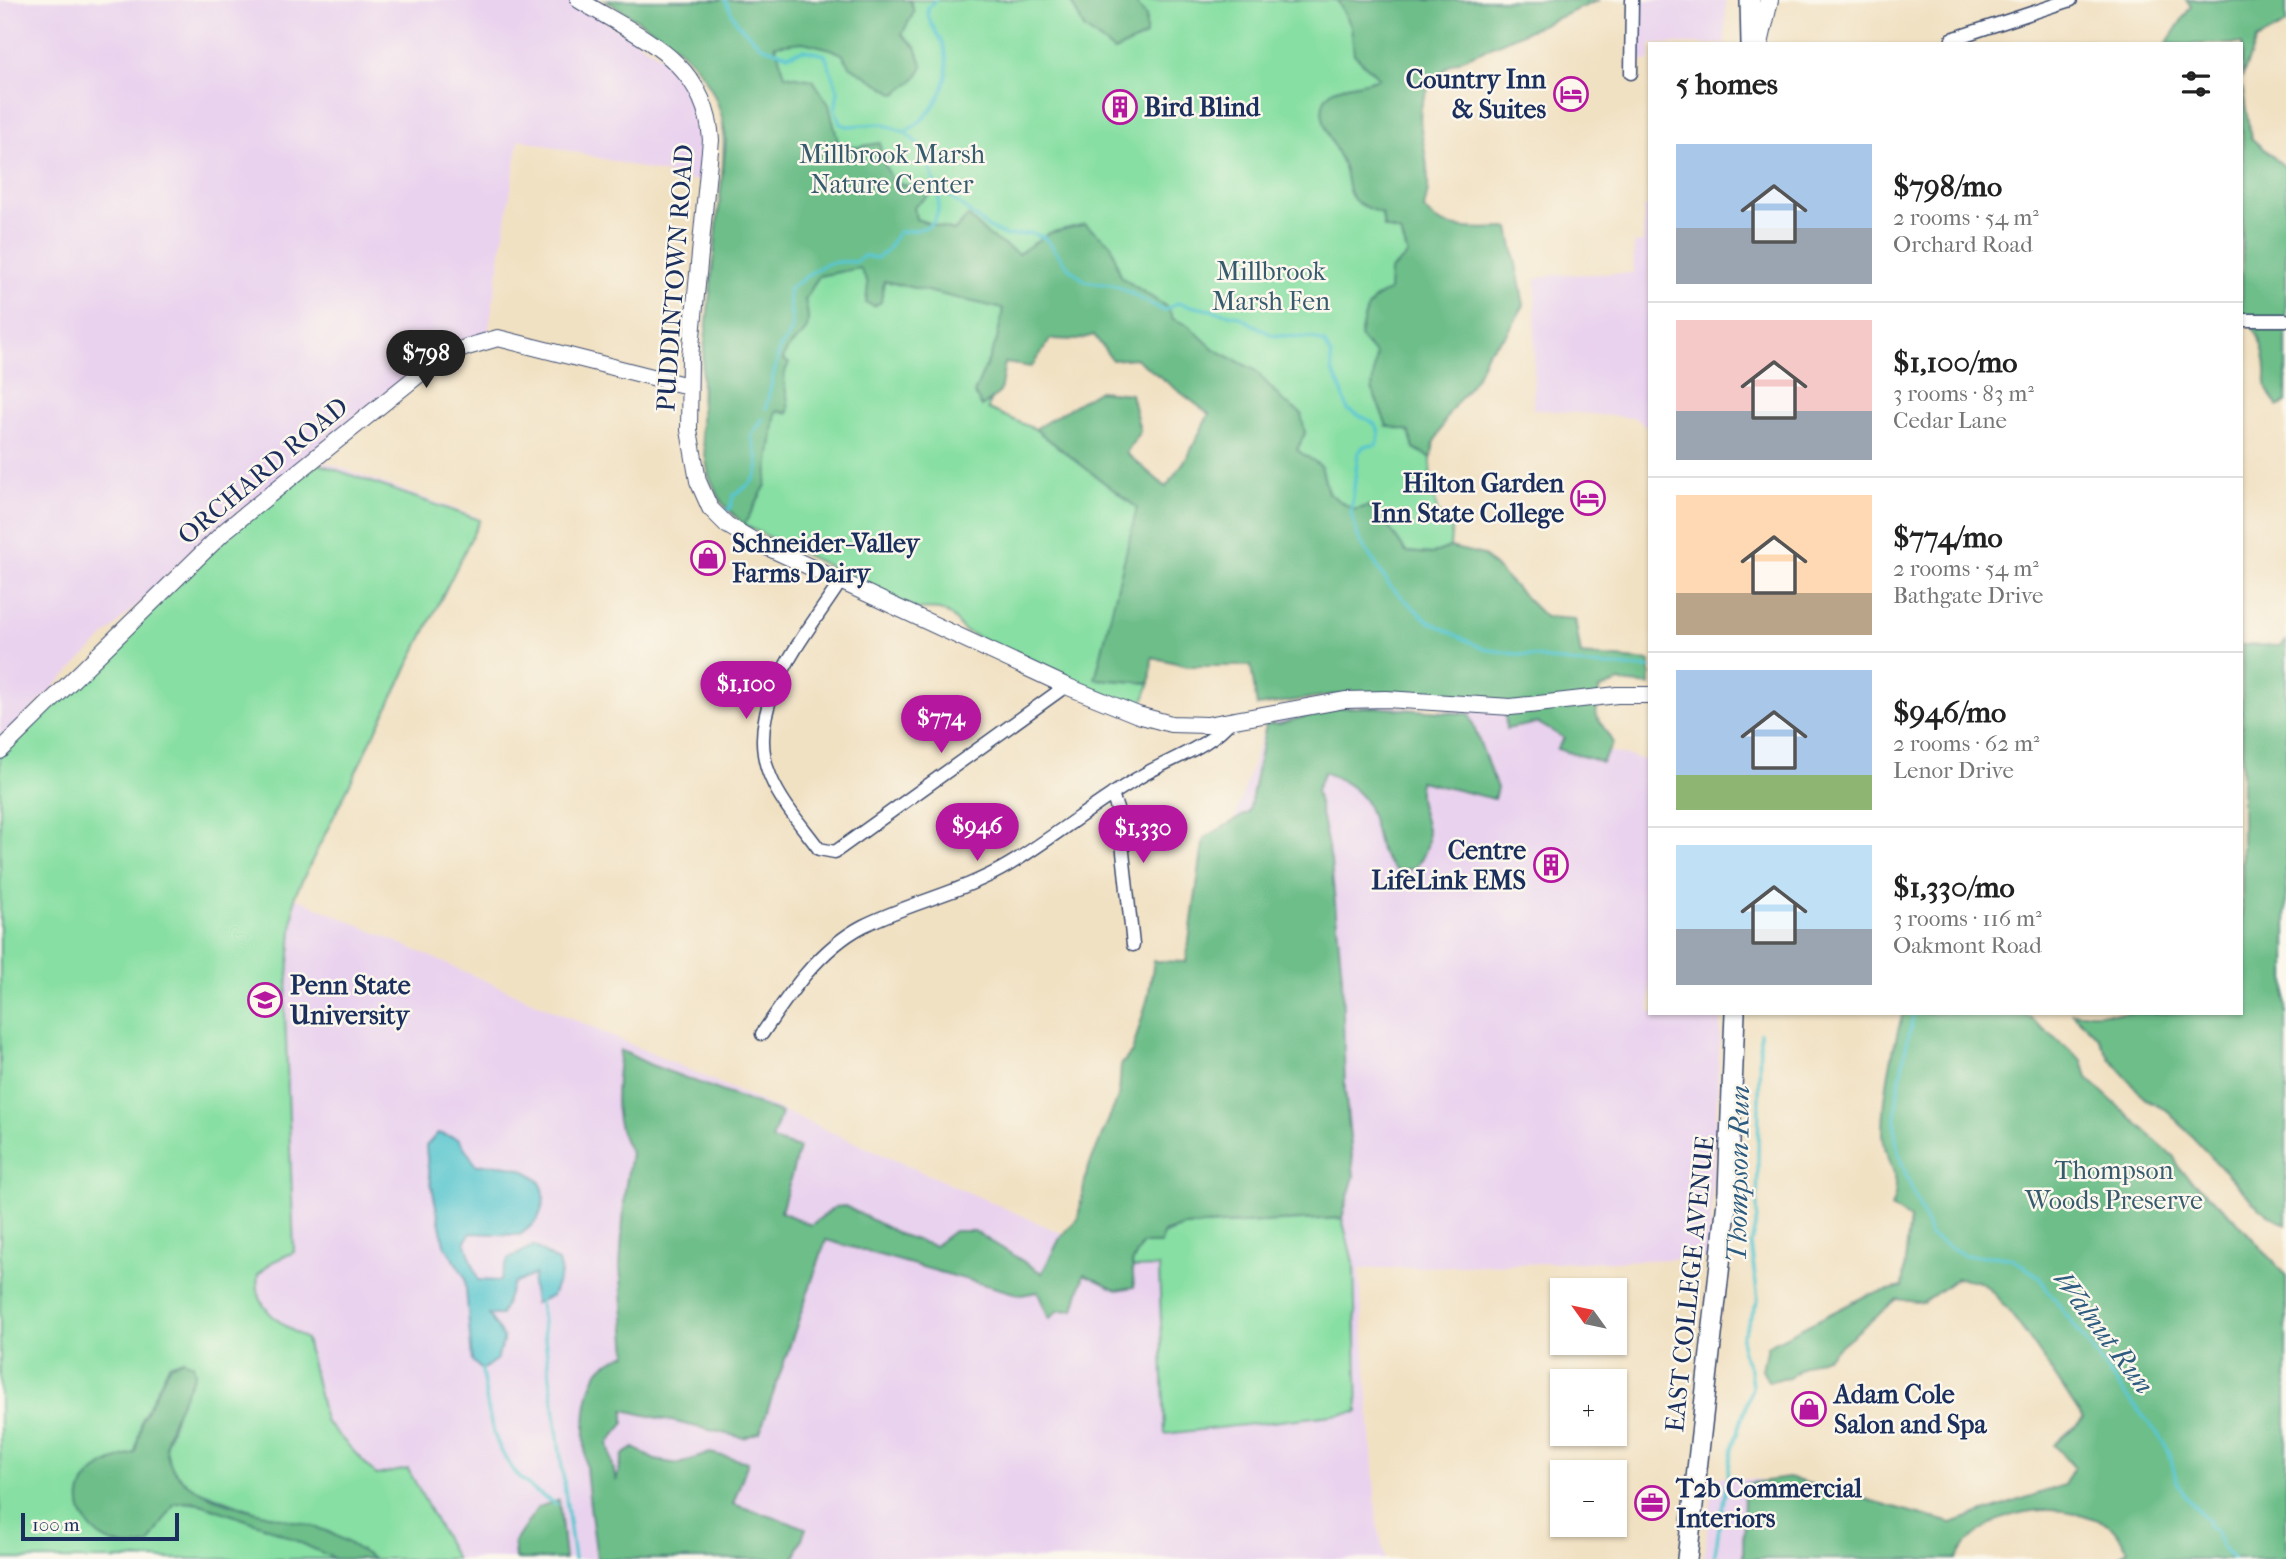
<!DOCTYPE html>
<meta charset="utf-8">
<style>
body{margin:0;font-family:"IM FELL French Canon",serif;background:#f6f6f6;color:#222;height:100vh;display:flex;flex-direction:column;font-size:26px;white-space:nowrap}
*{box-sizing:border-box;margin:0}
p{font-size:23px;color:#767676}
.icon{flex:none;width:38px;height:38px;fill:none;stroke:currentColor;stroke-width:2;stroke-linecap:round;stroke-linejoin:round}
.map{position:relative;flex:1;overflow:hidden}
.drawer{position:absolute;left:1648px;top:42px;width:595px;height:973px;display:flex;flex-direction:column;background:#fff;border-radius:0px;box-shadow:0 2px 5px #0004}
.drawer>*{flex:none}
.needle{width:46px;rotate:303deg}
.fabs{position:absolute;left:1550px;top:1278px;display:grid;gap:14px}
.fabs a{display:grid;place-items:center;width:77px;height:77px;border-radius:0px;background:#fff;box-shadow:0 2px 5px #0004;font-size:35px}
.scale{position:absolute;left:21px;bottom:18px;width:158px;box-sizing:border-box;padding-left:7px;border:4px solid #1b2f5e;border-top:0;font-size:19px;line-height:24px;white-space:nowrap;color:#1b2f5e;-webkit-text-stroke:5px #fbf7ec;paint-order:stroke}
.price{position:absolute;translate:-50% -60px;padding:0 16px;border-radius:24px;background:#b5179e;color:#fff;font-size:23px;line-height:46px;filter:drop-shadow(0 2px 4px #0008)}
.price::after{content:'';position:absolute;left:50%;top:42px;width:21px;height:16px;margin-left:-10px;background:inherit;clip-path:polygon(0 0,100% 0,50% 100%)}
.price.current{background:#222;color:#fff}
ul{padding:0;list-style:none}
li{display:flex;align-items:center;gap:21px;height:175px;padding:0 28px}
li+li{border-top:2px solid #e0e0e0}
li span{display:grid;place-items:center;flex:none;width:196px;height:140px;border-radius:0px;color:#555}
li>.icon{margin-inline-start:auto}
span .icon{width:84px;height:84px;fill:#fffc;stroke-width:1}
li b{font-size:30px}
h2{display:flex;justify-content:space-between;align-items:center;height:84px;padding:0 28px;font-size:30px}
.map>svg:first-child{display:block}
</style>
<div class="map">
<svg width="2286" height="1559" viewBox="0 0 2286 1559">
<rect width="100%" height="100%" fill="#fbf7ec"/>
<filter id="ink" filterUnits="userSpaceOnUse"><feTurbulence type="fractalNoise" baseFrequency=".0143" numOctaves="2"/><feDisplacementMap in="SourceGraphic" scale="14" xChannelSelector="R" yChannelSelector="G"/><feConvolveMatrix kernelMatrix="1 2 1 2 8 2 1 2 1" color-interpolation-filters="sRGB"/></filter>
<filter id="wash" filterUnits="userSpaceOnUse"><feTurbulence type="fractalNoise" baseFrequency=".00686" numOctaves="4" result="noise"/><feDisplacementMap in="SourceGraphic" scale="28" xChannelSelector="R" yChannelSelector="G"/><feGaussianBlur stdDeviation="1.57" result="paint"/><feColorMatrix in="noise" values="0 0 0 0 0 0 0 0 0 0 0 0 0 0 0 0 0 1.4 0 .05"/><feComposite in="paint" operator="in"/></filter>
<g filter="url(#wash)">
<rect width="100%" height="100%" fill="#f1e1c3"/>
<!-- built -->
<path fill="#e9d2ee" d="M0,0H572L663,58L694,94L704,130L701,182L519,139L488,335L427,360L240,510L193,549L0,740Z
M1638,0H1726L1725,44H1650V61H1638Z
M1644,207H1650V429L1635,418L1533,409L1536,279L1553,275L1633,273L1634,243L1643,242Z
M325,462L477,517L292,896L1073,1238L1188,964L1268,716L1306,709L1377,704L1431,710H1519L1577,744L1650,761V1013H1721L1709,1258L1359,1269L1377,1522L1385,1559H0L285,489Z
M1714,1476L1785,1482L1890,1559H1704Z"/>
<!-- green -->
<path fill="#87dfa3" stroke="#518780" stroke-width="2" d="M611,0H1585L1366,104L1384,227L1401,233L1408,255L1390,271V277L1410,417L1387,426L1410,431L1414,448L1431,458L1430,481L1438,513L1452,523L1450,547L1432,554L1406,552L1383,519L1369,506L1354,510L1328,493L1321,466L1297,450L1305,433L1179,359L1016,281L988,409L1035,429L1066,453L1162,507L1114,680L1150,683L1141,708L1078,684L965,631C959,627 956,619 950,615C939,606 929,611 917,609L744,525L746,520L722,178C725,145 727,88 701,63C681,43 636,17 611,0Z
M312,452L322,465L480,520L295,895L285,1012L294,1252L272,1262L258,1275C253,1309 280,1323 306,1339L325,1421L376,1475L408,1469L456,1559H374L327,1531L254,1511L190,1487L171,1469L165,1446L175,1418L183,1360L169,1365L142,1420L135,1453L108,1463L149,1544L174,1503C217,1498 295,1540 335,1559H0V755Z
M1342,1218L1354,1266L1358,1412L1165,1434L1159,1267L1133,1268L1132,1263L1142,1244L1184,1226Z"/>
<!-- forest -->
<path fill="#6dbe89" stroke="#447674" stroke-width="2" d="M605,0H910L914,12L902,34L916,47L923,67L914,80L896,94L851,67L842,54L831,49L803,42L775,45L785,75L813,80L829,105L839,146L858,147L880,143L881,157L893,182L933,192L914,207L916,219L954,231L968,216L989,236L1018,254L1049,233L1085,224L1111,244L1121,277L1168,308L1173,319L1188,325L1214,349L1255,370L1284,402L1301,413L1305,433L1297,450L1321,466L1328,493L1353,510L1369,506L1383,519L1406,552L1432,554L1450,547L1483,555L1545,617L1575,619L1581,655L1650,661V685L1619,682L1599,689L1596,715L1613,743L1602,762L1557,749L1564,738L1538,723L1506,729L1505,703L1331,695L1257,706L1251,666H1188L1152,657L1150,683L1095,679L1137,508L1035,429L1098,391L1131,394L1140,431L1126,453L1166,487L1188,456L1209,414L1135,358L1112,360L1094,335L1077,340L1051,339L1031,367L1005,363L1000,392L982,407L974,393L997,340L1003,309L884,281L881,302L874,306L866,303L868,283L860,268L819,276L805,300C817,346 790,331 783,360L789,363C777,384 792,396 788,413L776,411L766,485L744,525L723,504L709,477L701,431L702,370L726,140C717,61 667,39 605,0Z
M1070,0H1133L1146,16V36L1114,51L1084,28Z
M1337,0H1599L1451,64C1398,108 1430,135 1428,187C1428,194 1425,202 1424,209C1441,233 1481,229 1509,228L1524,305L1507,334L1487,352L1476,378L1449,413L1434,443L1431,458L1414,448L1409,431L1387,426L1372,389L1376,355L1360,337C1364,315 1367,298 1389,291L1390,271L1408,255L1401,233L1384,227L1382,214C1375,210 1363,207 1357,202C1346,194 1348,179 1344,167C1337,148 1307,109 1332,91C1338,86 1368,83 1379,78L1354,54L1351,26Z
M2186,0H2286V24L2256,40L2242,78V44H2166L2191,6Z
M2242,87L2251,138L2286,168V402L2278,407C2257,378 2271,383 2264,355C2261,338 2252,325 2242,311Z
M2286,641V1225L2260,1209L2168,1111L2146,1100L2110,1059L2098,1037L2072,1013H2242V645L2281,646Z
M1373,707L1469,714L1497,788L1494,799L1420,781C1413,819 1445,831 1415,868L1397,871C1371,850 1380,827 1365,801C1355,786 1339,779 1324,772L1316,790L1331,861L1342,976L1345,1090L1354,1176L1342,1218L1184,1226L1163,1233L1161,1244H1142L1132,1263L1134,1287L1117,1290L1084,1274L1074,1310L1058,1311L1049,1319L1038,1292L1021,1295L826,1240L760,1432L744,1438L624,1410V1424L608,1443L616,1481L623,1455L634,1448L655,1460L679,1464L710,1453L748,1462L733,1504L806,1528L794,1559H597C592,1514 569,1399 603,1366C609,1361 620,1357 627,1354L620,1267L625,1190L631,1153C610,1121 616,1087 620,1050L651,1065L781,1113L772,1140L799,1148L781,1212L811,1225L835,1207L845,1206L901,1235L934,1246L954,1231H974L1042,1273L1060,1238L1078,1218L1087,1171L1119,1095L1121,1065L1132,1052L1148,997L1154,961L1186,962L1204,838L1249,812L1266,724H1279L1334,708Z
M1903,1013H2024L2082,1060L2087,1078L2174,1157L2180,1170L2235,1219L2286,1276V1559H2116L2128,1549C2123,1542 2118,1533 2112,1527C2107,1522 2098,1520 2092,1518C2046,1500 1981,1512 1956,1559H1743L1744,1484L1789,1478L1951,1523L2064,1485L2074,1467L2054,1445L2083,1419C2067,1394 2001,1291 1979,1282C1973,1279 1964,1279 1957,1278L1923,1303L1897,1299L1828,1356L1803,1366L1789,1378L1768,1381L1762,1369L1767,1346L1867,1295L1902,1287L1910,1219L1891,1207C1906,1173 1882,1161 1883,1130C1884,1092 1892,1050 1903,1013Z
M183,1360L193,1364L195,1373C187,1391 165,1429 166,1447C168,1506 286,1513 328,1532C344,1539 359,1550 374,1559H335L269,1528L192,1501L174,1504L149,1544C98,1559 56,1502 95,1471C107,1461 122,1458 135,1453L142,1420L170,1365Z
M559,1500L565,1559H515L514,1543L538,1507Z"/>
<!-- water -->
<path fill="#59c6cf" stroke="#3a7a96" stroke-width="2" d="M438,1133L459,1139L476,1165C508,1162 560,1170 539,1216C536,1223 526,1230 520,1235L471,1233L465,1241L478,1280L500,1281L508,1259L534,1246L558,1262L561,1274L552,1296L535,1303L532,1283L535,1274L513,1284L501,1315H489L504,1339L497,1359L482,1370L472,1361L465,1277L444,1244L428,1168L426,1146Z"/>
<g fill="none" stroke-linecap="round" stroke-linejoin="round">
<!-- stream -->
<path stroke="#59c6cf" stroke-width="3.5" d="M725,0L737,23L761,46L788,55L804,50L825,55L838,91L835,109L840,124L848,126L882,124L905,132C935,115 954,81 944,47C939,32 926,23 928,7L936,0
M905,132L925,151L935,184L939,188L989,228L1007,236L1031,233L1045,238L1070,269L1085,281L1117,286L1164,311L1177,303L1238,316L1272,335L1312,338L1325,343L1331,356L1332,371L1340,386L1348,410C1361,418 1388,422 1376,445L1364,446L1358,453L1351,514L1359,539L1390,586L1428,621L1484,649L1587,665L1650,668
M766,408L780,347C804,324 784,311 790,288C820,269 818,260 855,262L864,256L877,258L886,252L898,232C936,229 939,224 939,188
M723,513L730,508L734,494C765,479 761,464 751,436L763,419
M1914,1013C1906,1045 1890,1115 1897,1146C1904,1179 1922,1205 1930,1236L1964,1255L2010,1257L2037,1275L2123,1392L2157,1433L2169,1451L2176,1479L2184,1495L2209,1522L2208,1526L2217,1532L2221,1545L2233,1559
M540,1301L574,1559
M482,1370C490,1431 497,1473 556,1504
M1714,1559L1732,1449L1752,1387L1750,1369L1742,1352V1337L1758,1300L1751,1244L1757,1218L1760,1033"/>
</g>
</g>
<g filter="url(#ink)">
<g fill="none" stroke-linecap="round" stroke-linejoin="round">
<!-- minor casing -->
<g stroke="#3b4a6d" stroke-width="15">
<path id="minor" d="M1953,44L1952,39L2071,0
M1631,73L1632,0
M2242,320H2286
M841,581C805,637 740,709 771,778C782,804 803,827 819,849L835,852L1066,686
M1112,794L1119,815L1133,945
M762,1034C789,994 819,949 863,926C911,902 964,892 1010,864C1054,837 1094,804 1138,778C1170,758 1208,749 1232,719"/>
</g>
<!-- tertiary casing -->
<g stroke="#3b4a6d" stroke-width="18">
<path id="tertiary" d="M579,0C639,37 706,60 711,140L690,357L689,430L698,481L710,508L727,525L754,541L1066,686L1138,715L1171,724L1207,725L1345,700L1386,699L1511,707L1617,695H1650
M0,751L226,530L437,360L467,347L498,338L688,386"/>
</g>
<!-- secondary casing -->
<g stroke="#3b4a6d" stroke-width="20">
<path id="secondary" d="M1759,44L1769,0"/>
</g>
<!-- primary casing -->
<g stroke="#3b4a6d" stroke-width="22">
<path id="primary" d="M1750,0L1751,44
M1687,1559L1728,1192L1735,1013"/>
</g>
<!-- minor -->
<use href="#minor" stroke="#fff" stroke-width="12"/>
<!-- tertiary -->
<use href="#tertiary" stroke="#fff" stroke-width="16"/>
<!-- secondary -->
<use href="#secondary" stroke="#fff" stroke-width="18"/>
<!-- primary -->
<use href="#primary" stroke="#fff" stroke-width="19"/>
</g>
</g>
<!-- icons -->
<defs>
<g id="hotel-ring" transform="scale(1.75)"><circle r="9.5" fill="#fbf7ec" stroke="#b5179e" stroke-width="1.5"/><path d="M-6-4.5h1.5V1H6V5H4.5V3h-9V5H-6ZM-4 0a1.8 1.8 0 1 1 3.6 0ZM.5 0V-2.5h3Q6-2.5 6 0Z" fill="#b5179e"/></g>
<g id="building-ring" transform="scale(1.75)"><circle r="9.5" fill="#fbf7ec" stroke="#b5179e" stroke-width="1.5"/><path d="M-4-6H4V6H1V3H-1V6H-4ZM-2.5-4.3h1.7v1.8h-1.7ZM.8-4.3h1.7v1.8H.8ZM-2.5-1h1.7V.8h-1.7ZM.8-1h1.7V.8H.8Z" fill="#b5179e"/></g>
<g id="shop-ring" transform="scale(1.75)"><circle r="9.5" fill="#fbf7ec" stroke="#b5179e" stroke-width="1.5"/><path d="M-5-2.5h2.3a2.7 3.5 0 0 1 5.4 0H5L5.5 6h-11ZM-1.5-2.5h3a1.5 2.3 0 0 0-3 0Z" fill="#b5179e"/></g>
<g id="university-ring" transform="scale(1.75)"><circle r="9.5" fill="#fbf7ec" stroke="#b5179e" stroke-width="1.5"/><path d="M0-5L7-2L0 1L-7-2ZM-4 1L0 2.5L4 1V4Q0 6-4 4Z" fill="#b5179e"/></g>
<g id="office-ring" transform="scale(1.75)"><circle r="9.5" fill="#fbf7ec" stroke="#b5179e" stroke-width="1.5"/><path d="M-6-3h4V-5.5h4V-3h4V5H-6ZM-1-4.5V-3h2v-1.5ZM-6 0V1H6V0Z" fill="#b5179e"/></g>
</defs>
<g fill-rule="evenodd">
<use href="#hotel-ring" x="1571" y="94"/>
<use href="#building-ring" x="1120" y="107"/>
<use href="#hotel-ring" x="1588" y="498"/>
<use href="#shop-ring" x="708" y="558"/>
<use href="#building-ring" x="1551" y="865"/>
<use href="#university-ring" x="265" y="1000"/>
<use href="#shop-ring" x="1809" y="1409"/>
<use href="#office-ring" x="1652" y="1503"/>
</g>
<g text-anchor="middle" dominant-baseline="central" stroke-width="5" stroke-linejoin="round" paint-order="stroke">
<!-- poi labels -->
<g font-size="26" font-weight="bold" fill="#1b2f5e" stroke="#fbf7ec" text-anchor="start">
<text x="1546" y="79" text-anchor="end">Country Inn<tspan x="1546" dy="30">&amp; Suites</tspan></text>
<text x="1144" y="107">Bird Blind</text>
<text x="1564" y="483" text-anchor="end">Hilton Garden<tspan x="1564" dy="30">Inn State College</tspan></text>
<text x="732" y="543">Schneider-Valley<tspan x="732" dy="30">Farms Dairy</tspan></text>
<text x="1526" y="850" text-anchor="end">Centre<tspan x="1526" dy="30">LifeLink EMS</tspan></text>
<text x="290" y="985">Penn State<tspan x="290" dy="30">University</tspan></text>
<text x="1834" y="1394">Adam Cole<tspan x="1834" dy="30">Salon and Spa</tspan></text>
<text x="1676" y="1488">T2b Commercial<tspan x="1676" dy="30">Interiors</tspan></text>
</g>
<!-- park labels -->
<g font-size="26" fill="#365b6f" stroke="#fbf7ec">
<text x="892" y="154">Millbrook Marsh<tspan x="892" dy="30">Nature Center</tspan></text>
<text x="1271" y="271">Millbrook<tspan x="1271" dy="30">Marsh Fen</tspan></text>
<text x="2114" y="1170">Thompson<tspan x="2114" dy="30">Woods Preserve</tspan></text>
</g>
<!-- street labels -->
<g font-size="26" fill="#1b2f5e" stroke="#fbf7ec">
<text transform="translate(675 278) rotate(-86)">PUDDINTOWN ROAD</text>
<text transform="translate(263 471) rotate(-40)">ORCHARD ROAD</text>
<text transform="translate(1690 1284) rotate(-84)">EAST COLLEGE AVENUE</text>
</g>
<!-- water labels -->
<g font-size="28" font-style="italic" fill="#2e5c80" stroke="#fbf7ec">
<text transform="translate(1738 1174) rotate(-89)">Thompson Run</text>
<text transform="translate(2104 1332) rotate(53)">Walnut Run</text>
</g>
</g>
</svg>
<div class="fabs">
<a><svg class="needle" viewBox="-14 -14 28 28"><path d="M0-13l5 13h-10z" fill="#e53935"/><path d="M0 13l5-13h-10z" fill="#767676"/></svg></a>
<a>+</a>
<a>−</a>
</div>
<div class="scale">100 m</div>
<b class="price current" style="left:426px;top:390px">$798</b>
<b class="price" style="left:746px;top:721px">$1,100</b>
<b class="price" style="left:941px;top:755px">$774</b>
<b class="price" style="left:977px;top:863px">$946</b>
<b class="price" style="left:1143px;top:865px">$1,330</b>
<section class="drawer">
<h2>5 homes<svg class="icon" aria-label="filters" viewBox="0 0 24 24"><path d="M4 7h16M4 17h16"/><circle cx="9" cy="7" r="2"/><circle cx="15" cy="17" r="2"/></svg></h2>
<ul>
<li><span style="background:linear-gradient(#a9c7e8 60%,#9aa5b1 0)"><svg class="icon" aria-label="home" viewBox="0 0 24 24"><path d="M3 11l9-7 9 7M6 9v11h12V9"/></svg></span><div><b>$798/mo</b><p>2 rooms · 54 m²</p><p>Orchard Road</p></div></li>
<li><span style="background:linear-gradient(#f6c9c9 65%,#9aa5b1 0)"><svg class="icon" aria-label="home" viewBox="0 0 24 24"><path d="M3 11l9-7 9 7M6 9v11h12V9"/></svg></span><div><b>$1,100/mo</b><p>3 rooms · 83 m²</p><p>Cedar Lane</p></div></li>
<li><span style="background:linear-gradient(#ffd9b3 70%,#b9a48a 0)"><svg class="icon" aria-label="home" viewBox="0 0 24 24"><path d="M3 11l9-7 9 7M6 9v11h12V9"/></svg></span><div><b>$774/mo</b><p>2 rooms · 54 m²</p><p>Bathgate Drive</p></div></li>
<li><span style="background:linear-gradient(#a9c7e8 75%,#8fb573 0)"><svg class="icon" aria-label="home" viewBox="0 0 24 24"><path d="M3 11l9-7 9 7M6 9v11h12V9"/></svg></span><div><b>$946/mo</b><p>2 rooms · 62 m²</p><p>Lenor Drive</p></div></li>
<li><span style="background:linear-gradient(#bfe0f5 60%,#9aa5b1 0)"><svg class="icon" aria-label="home" viewBox="0 0 24 24"><path d="M3 11l9-7 9 7M6 9v11h12V9"/></svg></span><div><b>$1,330/mo</b><p>3 rooms · 116 m²</p><p>Oakmont Road</p></div></li>
</ul>
</section>
</div>
